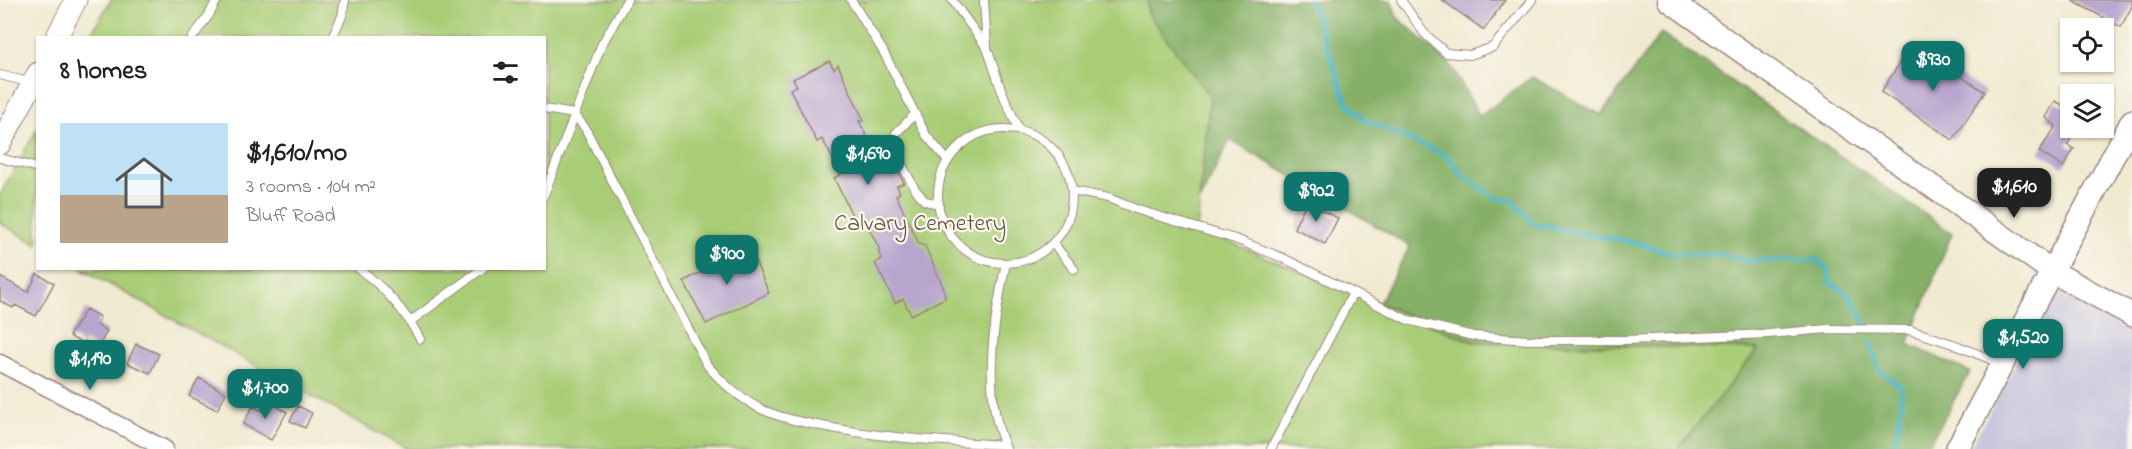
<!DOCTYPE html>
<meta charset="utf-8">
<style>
body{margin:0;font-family:"Indie Flower",sans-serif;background:#f2f2f2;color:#222;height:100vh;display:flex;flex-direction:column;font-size:22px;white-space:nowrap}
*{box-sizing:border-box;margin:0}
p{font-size:20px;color:#767676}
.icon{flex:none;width:33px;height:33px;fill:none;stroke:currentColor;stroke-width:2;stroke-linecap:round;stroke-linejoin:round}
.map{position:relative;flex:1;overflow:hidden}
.sheet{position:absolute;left:36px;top:36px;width:510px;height:234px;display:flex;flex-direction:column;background:#fff;border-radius:0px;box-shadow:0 2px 4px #0004}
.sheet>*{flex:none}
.controls{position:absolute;left:2060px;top:18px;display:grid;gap:12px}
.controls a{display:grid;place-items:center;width:54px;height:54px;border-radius:0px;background:#fff;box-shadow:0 2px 4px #0004;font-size:30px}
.price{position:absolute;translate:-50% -51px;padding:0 14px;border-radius:12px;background:#0f766e;color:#fff;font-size:20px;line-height:39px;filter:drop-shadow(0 2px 3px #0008)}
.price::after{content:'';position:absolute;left:50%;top:36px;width:18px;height:14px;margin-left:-9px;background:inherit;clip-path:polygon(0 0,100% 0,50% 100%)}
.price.selected{background:#222;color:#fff}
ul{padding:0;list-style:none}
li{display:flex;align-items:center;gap:18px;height:150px;padding:0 24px}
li+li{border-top:2px solid #e0e0e0}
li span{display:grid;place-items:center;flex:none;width:168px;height:120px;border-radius:0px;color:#555}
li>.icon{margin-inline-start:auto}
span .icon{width:72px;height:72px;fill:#fffc;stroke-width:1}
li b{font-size:26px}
h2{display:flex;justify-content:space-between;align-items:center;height:72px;padding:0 24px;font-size:26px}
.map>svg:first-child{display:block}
</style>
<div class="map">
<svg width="2132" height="449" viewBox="0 0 2132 449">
<rect width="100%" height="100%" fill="#fbf7ec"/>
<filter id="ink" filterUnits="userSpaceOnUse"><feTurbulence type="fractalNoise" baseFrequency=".0167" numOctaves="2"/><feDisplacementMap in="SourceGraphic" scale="12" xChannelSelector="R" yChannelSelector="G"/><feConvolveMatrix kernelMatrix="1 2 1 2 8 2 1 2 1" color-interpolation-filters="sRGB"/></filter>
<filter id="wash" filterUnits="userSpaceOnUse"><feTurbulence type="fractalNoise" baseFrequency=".008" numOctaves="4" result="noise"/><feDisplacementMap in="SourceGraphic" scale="24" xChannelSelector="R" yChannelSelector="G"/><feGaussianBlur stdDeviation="1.35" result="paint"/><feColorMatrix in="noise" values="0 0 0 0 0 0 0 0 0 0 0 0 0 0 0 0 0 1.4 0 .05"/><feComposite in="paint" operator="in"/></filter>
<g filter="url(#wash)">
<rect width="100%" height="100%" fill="#f0ead1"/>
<!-- industrial -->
<path fill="#c2c1dc" d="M2057,290L2132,333V449H1969Z"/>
<!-- green -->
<path fill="#a9cd77" stroke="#7a7651" stroke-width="1.5" d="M111,0H1147L1149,14L1210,97L1197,229L1473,342L1758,349L1678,449H407L82,269L544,268V38L89,37Z
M37,129V244L0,223V195Z"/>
<!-- forest -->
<path fill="#86b068" stroke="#68684a" stroke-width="1.5" d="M1147,0H1391L1397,17L1450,64L1480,116L1532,77L1601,115L1661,33L1952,233L1908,344L1970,372L1926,449H1678L1758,349L1473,342L1379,303L1410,246L1230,140L1199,202L1210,97L1148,14Z"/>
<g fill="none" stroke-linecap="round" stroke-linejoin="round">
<!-- stream -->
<path stroke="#4ab6c6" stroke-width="4.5" d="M1310,0L1347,103L1365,120L1447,156L1461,174L1495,198L1513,201L1533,223L1561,230L1638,243L1673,254H1720L1751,261L1818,260L1828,271L1830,283C1852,293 1855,303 1865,324
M1870,341L1879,369L1901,387C1902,409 1900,429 1892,449"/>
</g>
<g id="blocks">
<!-- building -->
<path fill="#b7a5ce" d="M1442,0H1505L1484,30Z
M2071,0H2132V6L2121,27Z
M1912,44L1985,92L1953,140L1881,92Z
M829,61L834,69L838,65L864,121H859L881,165L885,162L889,169L895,166L904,183L897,186L900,193L896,195L919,244L925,246L944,289L945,298L911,315L903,299L895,303L875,263L882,259L878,251L880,250L864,219L856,223L834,178L841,174L822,139L817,142L790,89L797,86L793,79Z
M2055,101L2070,109V128H2077L2067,145L2074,149L2063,167L2039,152L2056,126L2046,118Z
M1306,203L1338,218L1325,244L1294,228Z
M749,247L769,293L706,324L684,281Z
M37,274L54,283L36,316L15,305L13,308L0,301V277L28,292Z
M86,309L100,317L97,325L107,331L98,348L84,341L83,344L69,336Z
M136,344L159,354L150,373L127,363Z
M199,378L226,393L217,410L189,396Z
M271,403L287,412L271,440L243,424L253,406L266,413Z
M298,406L312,413L305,428L290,421Z"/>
</g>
</g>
<g filter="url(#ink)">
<use href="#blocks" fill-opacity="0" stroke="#9d847e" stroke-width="1.5"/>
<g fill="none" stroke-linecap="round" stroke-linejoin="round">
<!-- service casing -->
<g stroke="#9d847e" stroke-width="10">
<path id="service" d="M851,0L883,51L926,135L948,161
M952,0L987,48
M984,0L987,48L1002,92L1019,130
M1401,0L1424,33L1446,53L1470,55L1493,47L1532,0
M192,38L209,15L217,0
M332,38L342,16L345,0
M0,75L32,83
M544,109L574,114L585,128L707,365C722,383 738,397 759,408C777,417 797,421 817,425C878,438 941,441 1004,445
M915,114L896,133V154L915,189L925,201L939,204
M938 196a67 67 0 1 1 134 0a67 67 0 1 1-134 0Z
M0,158L38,168
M1072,191L1108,198L1138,210L1235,239L1283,258L1408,320L1473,336L1528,340H1626L1768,334L1828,329L1910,330L1953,344L2000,363
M544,195L601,46L627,0
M1053,243L1074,269
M358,268C383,286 406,312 420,339
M411,321L483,268
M1006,448C981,393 994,319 1006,263
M1271,449L1353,293"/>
</g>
<!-- minor casing -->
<g stroke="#9d847e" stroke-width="19">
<path id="minor" d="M0,363L165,449"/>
</g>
<!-- tertiary casing -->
<g stroke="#9d847e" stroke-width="23">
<path id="tertiary" d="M56,38L76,0
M0,144L38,73"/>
</g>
<!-- secondary casing -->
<g stroke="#9d847e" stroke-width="25">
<path id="secondary" d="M1669,0L2053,272L2132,315
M1957,449L2132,121"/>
</g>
<!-- service -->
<use href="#service" stroke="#fff" stroke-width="8"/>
<!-- minor -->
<use href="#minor" stroke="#fff" stroke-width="16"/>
<!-- tertiary -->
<use href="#tertiary" stroke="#fff" stroke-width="21"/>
<!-- secondary -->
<use href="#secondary" stroke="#fff" stroke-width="22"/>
</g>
</g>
<g text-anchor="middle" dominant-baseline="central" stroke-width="4.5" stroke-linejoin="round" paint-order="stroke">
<!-- park labels -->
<g font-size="24" fill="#665342" stroke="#fbf7ec">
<text x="920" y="224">Calvary Cemetery</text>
</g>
</g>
</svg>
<div class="controls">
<a><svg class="icon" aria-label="locate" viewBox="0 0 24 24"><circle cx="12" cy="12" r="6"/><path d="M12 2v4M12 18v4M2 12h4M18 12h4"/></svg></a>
<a><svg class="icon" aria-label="layers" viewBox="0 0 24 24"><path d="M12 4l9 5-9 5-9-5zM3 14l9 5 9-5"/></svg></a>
</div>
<b class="price" style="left:1933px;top:92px">$930</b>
<b class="price" style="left:868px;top:186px">$1,690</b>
<b class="price selected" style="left:2014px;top:219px">$1,610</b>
<b class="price" style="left:1316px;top:223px">$902</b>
<b class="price" style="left:727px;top:286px">$900</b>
<b class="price" style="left:2023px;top:370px">$1,520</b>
<b class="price" style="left:90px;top:391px">$1,190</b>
<b class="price" style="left:265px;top:420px">$1,700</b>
<section class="sheet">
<h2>8 homes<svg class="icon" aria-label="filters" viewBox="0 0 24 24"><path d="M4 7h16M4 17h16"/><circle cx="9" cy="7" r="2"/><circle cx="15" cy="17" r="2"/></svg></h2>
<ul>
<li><span style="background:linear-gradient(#bfe0f5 60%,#b9a48a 0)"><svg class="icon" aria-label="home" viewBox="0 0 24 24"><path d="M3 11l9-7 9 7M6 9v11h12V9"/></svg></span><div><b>$1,610/mo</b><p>3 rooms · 104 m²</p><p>Bluff Road</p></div></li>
</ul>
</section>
</div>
